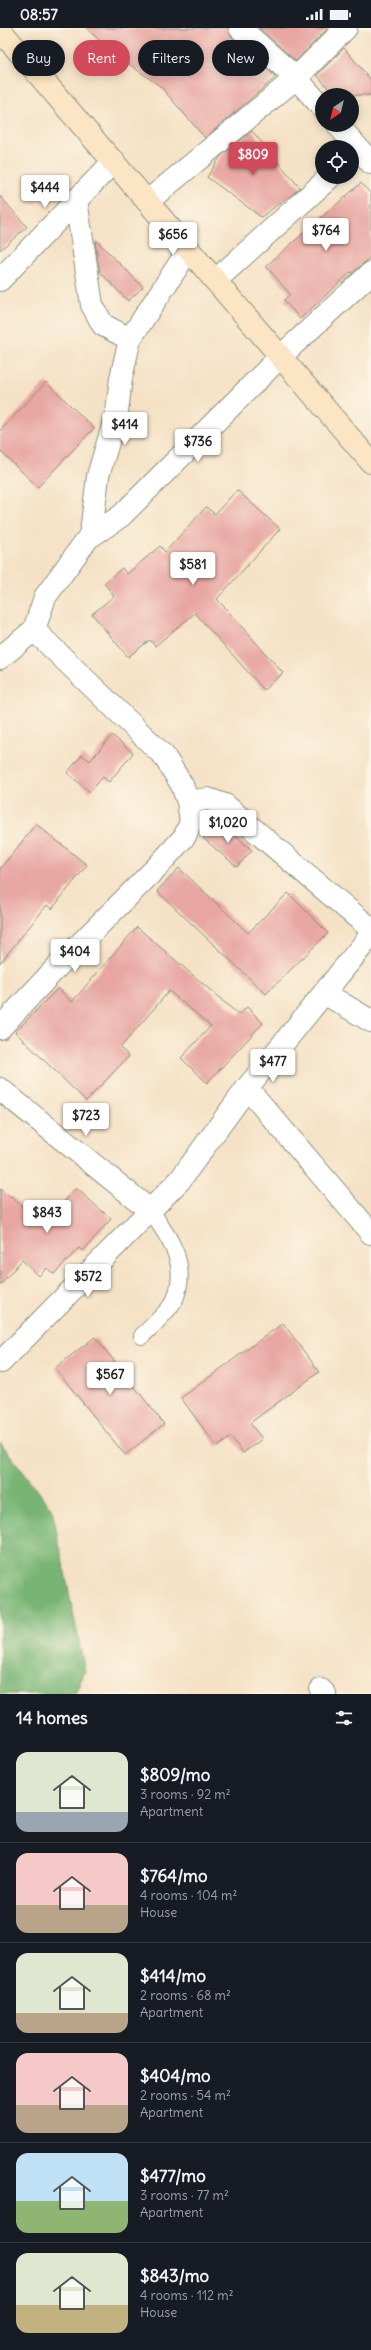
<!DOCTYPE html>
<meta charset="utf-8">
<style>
body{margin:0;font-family:Delius,sans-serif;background:#20242c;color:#f1f3f6;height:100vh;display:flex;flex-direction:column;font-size:15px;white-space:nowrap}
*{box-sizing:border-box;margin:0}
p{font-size:13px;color:#9ea1a6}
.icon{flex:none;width:22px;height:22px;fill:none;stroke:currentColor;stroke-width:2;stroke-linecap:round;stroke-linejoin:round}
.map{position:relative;height:1666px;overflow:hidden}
.sheet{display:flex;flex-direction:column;background:#171b24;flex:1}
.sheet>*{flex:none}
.hud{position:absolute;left:12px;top:12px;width:347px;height:36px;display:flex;gap:8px}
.needle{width:26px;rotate:215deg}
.tools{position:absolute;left:315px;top:60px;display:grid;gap:8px}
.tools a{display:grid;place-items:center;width:44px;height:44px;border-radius:50%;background:#171b24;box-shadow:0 2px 10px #0003;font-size:20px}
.price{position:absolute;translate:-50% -34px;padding:0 9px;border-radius:4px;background:#fff;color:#222;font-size:13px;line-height:26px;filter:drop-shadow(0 1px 2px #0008)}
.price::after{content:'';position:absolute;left:50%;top:24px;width:12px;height:9px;margin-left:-6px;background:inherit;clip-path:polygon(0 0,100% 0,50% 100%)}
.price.on{background:#d1495b;color:#fff}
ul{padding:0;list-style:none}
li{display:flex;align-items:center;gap:12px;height:100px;padding:0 16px}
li+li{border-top:1px solid #363941}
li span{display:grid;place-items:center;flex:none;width:112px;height:80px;border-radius:12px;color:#555}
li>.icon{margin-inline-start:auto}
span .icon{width:48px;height:48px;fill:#fffc;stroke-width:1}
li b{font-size:17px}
h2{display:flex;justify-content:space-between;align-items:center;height:48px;padding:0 16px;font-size:17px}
.pill{padding:0 14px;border-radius:18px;background:#171b24;box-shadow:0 2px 10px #0003;font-size:14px;line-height:36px}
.pill.on{background:#d1495b;color:#fff}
.status{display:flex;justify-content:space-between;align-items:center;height:28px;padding:0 20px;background:#171b24;direction:ltr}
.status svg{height:11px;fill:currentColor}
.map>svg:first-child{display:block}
</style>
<div class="status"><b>08:57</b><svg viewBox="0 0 49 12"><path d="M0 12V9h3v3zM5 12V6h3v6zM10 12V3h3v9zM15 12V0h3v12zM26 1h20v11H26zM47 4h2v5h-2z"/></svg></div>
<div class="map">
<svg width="371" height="1666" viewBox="0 0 371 1666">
<rect width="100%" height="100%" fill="#fcf5e5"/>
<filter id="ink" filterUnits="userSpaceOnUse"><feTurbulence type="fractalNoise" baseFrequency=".025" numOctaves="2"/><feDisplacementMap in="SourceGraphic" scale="8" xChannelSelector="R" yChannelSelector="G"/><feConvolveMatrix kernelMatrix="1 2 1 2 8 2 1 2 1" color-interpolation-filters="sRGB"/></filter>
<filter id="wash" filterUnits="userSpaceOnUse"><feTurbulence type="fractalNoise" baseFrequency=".012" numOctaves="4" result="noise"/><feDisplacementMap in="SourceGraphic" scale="16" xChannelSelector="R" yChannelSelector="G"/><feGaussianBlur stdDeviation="0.9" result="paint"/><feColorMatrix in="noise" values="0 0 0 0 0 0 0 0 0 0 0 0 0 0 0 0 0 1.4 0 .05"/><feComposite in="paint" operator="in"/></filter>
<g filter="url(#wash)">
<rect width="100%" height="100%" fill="#f5e2c6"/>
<!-- forest -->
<path fill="#78b574" stroke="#4c7954" d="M0,1414L52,1481L85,1643L75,1666H0Z"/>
<g id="blocks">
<!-- building -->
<path fill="#e8a6a2" d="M86,0H228L232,9L276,49L205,110L160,58L116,27Z
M259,0H327V1L296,33Z
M344,20L371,52V67H334L317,47Z
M252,103L300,160L261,189L207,149L221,128Z
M361,155L371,166V229L352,245L351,244L300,291L284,272L290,266L266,238Z
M0,168L27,199L0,222Z
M97,213L143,259L128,273L100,244L95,214Z
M46,354L94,400L38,459L0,423V403Z
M237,462L280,501L217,571L283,645L264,662L195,585L155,618L150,612L128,629L92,586L114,568L104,555L122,540L127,546L160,518L165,524L206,479L215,486Z
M112,707L133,725L109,754L103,749L90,764L67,745L82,727L90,733Z
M218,793L252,822L237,839L203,810Z
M36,796L87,837L52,881L47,877L0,935V841Z
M179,840L248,905L288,865L328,905L266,966L157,863Z
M137,899L239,987L247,979L263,995L207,1055L181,1030L211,998L169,963L120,1020L129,1028L86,1073L15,1004L58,960L72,974Z
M76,1160L111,1191L83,1223L79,1220L54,1246L47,1240L39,1248L22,1232L0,1257V1161L11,1170L12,1169L43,1198Z
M283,1295L319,1344L250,1395L262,1411L243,1425L231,1409L217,1419L181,1370Z
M95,1309L164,1396L125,1427L55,1340Z"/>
</g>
</g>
<g filter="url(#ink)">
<use href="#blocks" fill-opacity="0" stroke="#8a907d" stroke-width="1"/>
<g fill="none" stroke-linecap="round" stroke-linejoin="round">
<!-- lane casing -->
<g stroke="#8a907d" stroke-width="18">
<path id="lane" d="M142,1308C151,1299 171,1281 175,1271C189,1235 170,1212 151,1183"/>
</g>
<!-- street casing -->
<g stroke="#8a907d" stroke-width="24">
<path id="street" d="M240,0L296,50L322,79
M338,97L371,135
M76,172L92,277L103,297L130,311
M148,173L296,50L346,0
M0,252L114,133
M216,252L330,149
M88,510L121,488L281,328L371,245
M0,630L34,602L45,569L88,510L91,504L98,448L117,384L121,350L130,311L189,221
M188,774L208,771L225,777L371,901
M324,965L371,993
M0,1000L56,940L158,838L185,808L191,793L188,774L182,757L164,728L34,602
M247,1060L371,1205
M0,1061L151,1183
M1,1334L180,1152L247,1060L371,907
M321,1662L325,1666"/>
</g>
<!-- secondary casing -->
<g stroke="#8a907d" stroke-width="24">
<path id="secondary" d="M0,2L371,434"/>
</g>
<!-- lane -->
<use href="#lane" stroke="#fff" stroke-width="16"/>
<!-- street -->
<use href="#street" stroke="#fff" stroke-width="22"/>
<!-- secondary -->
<use href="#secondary" stroke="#fce5c4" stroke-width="22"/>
</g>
</g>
</svg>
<div class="tools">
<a><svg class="needle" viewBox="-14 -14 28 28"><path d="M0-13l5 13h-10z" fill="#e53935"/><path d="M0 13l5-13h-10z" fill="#9ea1a6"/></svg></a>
<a><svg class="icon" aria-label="locate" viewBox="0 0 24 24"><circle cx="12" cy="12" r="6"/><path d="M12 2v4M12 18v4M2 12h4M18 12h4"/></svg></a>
</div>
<b class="price on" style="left:253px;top:148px">$809</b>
<b class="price" style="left:45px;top:181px">$444</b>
<b class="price" style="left:326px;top:224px">$764</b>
<b class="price" style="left:173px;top:228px">$656</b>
<b class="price" style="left:125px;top:418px">$414</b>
<b class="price" style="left:198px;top:435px">$736</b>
<b class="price" style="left:193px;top:558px">$581</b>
<b class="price" style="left:228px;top:816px">$1,020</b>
<b class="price" style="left:75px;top:945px">$404</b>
<b class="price" style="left:273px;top:1055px">$477</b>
<b class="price" style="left:86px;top:1109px">$723</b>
<b class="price" style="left:47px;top:1206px">$843</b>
<b class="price" style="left:88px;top:1270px">$572</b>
<b class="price" style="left:110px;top:1368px">$567</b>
<div class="hud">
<a class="pill">Buy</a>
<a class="pill on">Rent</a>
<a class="pill">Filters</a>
<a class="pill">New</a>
</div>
</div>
<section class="sheet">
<h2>14 homes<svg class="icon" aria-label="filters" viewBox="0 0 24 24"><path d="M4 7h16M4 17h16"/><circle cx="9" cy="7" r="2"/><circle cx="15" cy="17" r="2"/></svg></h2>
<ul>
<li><span style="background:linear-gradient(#dfe7d0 75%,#9aa5b1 0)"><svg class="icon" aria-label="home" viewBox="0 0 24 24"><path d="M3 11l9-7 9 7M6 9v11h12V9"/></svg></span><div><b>$809/mo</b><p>3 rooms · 92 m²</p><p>Apartment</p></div></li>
<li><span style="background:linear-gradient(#f6c9c9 65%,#b9a48a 0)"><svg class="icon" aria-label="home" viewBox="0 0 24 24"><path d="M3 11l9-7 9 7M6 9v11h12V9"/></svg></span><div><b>$764/mo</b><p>4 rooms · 104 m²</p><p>House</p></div></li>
<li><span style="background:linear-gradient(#dfe7d0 75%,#b9a48a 0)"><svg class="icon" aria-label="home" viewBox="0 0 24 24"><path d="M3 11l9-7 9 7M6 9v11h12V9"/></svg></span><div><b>$414/mo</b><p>2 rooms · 68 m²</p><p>Apartment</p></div></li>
<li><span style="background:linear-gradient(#f6c9c9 65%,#b9a48a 0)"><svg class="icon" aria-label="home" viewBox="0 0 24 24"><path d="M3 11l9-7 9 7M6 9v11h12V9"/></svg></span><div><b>$404/mo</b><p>2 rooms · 54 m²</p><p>Apartment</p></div></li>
<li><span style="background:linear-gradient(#bfe0f5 60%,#8fb573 0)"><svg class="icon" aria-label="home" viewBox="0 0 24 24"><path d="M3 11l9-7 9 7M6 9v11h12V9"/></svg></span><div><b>$477/mo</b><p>3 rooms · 77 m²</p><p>Apartment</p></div></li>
<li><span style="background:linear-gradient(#dfe7d0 65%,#c2b280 0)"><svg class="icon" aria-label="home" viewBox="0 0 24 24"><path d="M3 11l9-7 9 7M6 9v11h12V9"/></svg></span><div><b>$843/mo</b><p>4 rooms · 112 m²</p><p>House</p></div></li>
</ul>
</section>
